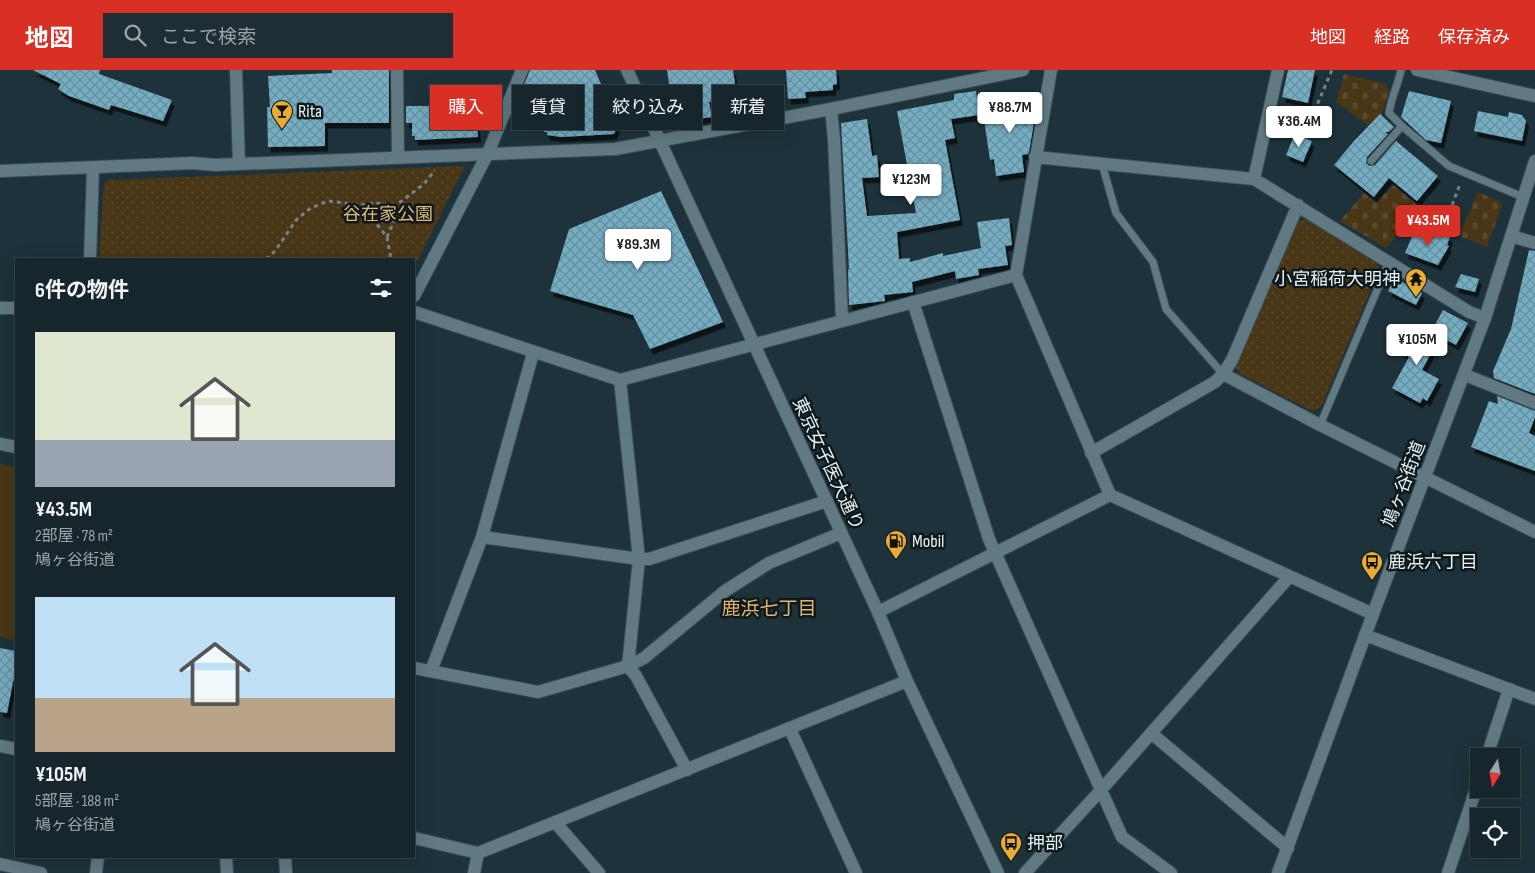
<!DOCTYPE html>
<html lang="ja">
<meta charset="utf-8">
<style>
body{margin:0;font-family:"Sofia Sans Condensed","Noto Sans JP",sans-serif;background:#1f2e34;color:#f1f3f6;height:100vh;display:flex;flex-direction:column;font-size:19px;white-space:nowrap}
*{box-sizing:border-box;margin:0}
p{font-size:16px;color:#9ea5a9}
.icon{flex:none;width:28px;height:28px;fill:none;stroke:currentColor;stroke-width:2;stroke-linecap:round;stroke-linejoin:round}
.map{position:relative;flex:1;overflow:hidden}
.details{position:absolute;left:15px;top:188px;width:400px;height:600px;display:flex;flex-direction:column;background:#16262c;border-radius:0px;box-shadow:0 5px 20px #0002,0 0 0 1px #354348}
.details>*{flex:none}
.guide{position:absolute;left:430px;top:15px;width:475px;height:45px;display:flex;gap:10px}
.needle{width:32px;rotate:191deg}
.buttons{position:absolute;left:1470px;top:678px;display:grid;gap:10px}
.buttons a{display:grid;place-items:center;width:50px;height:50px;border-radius:0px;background:#16262c;box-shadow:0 5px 20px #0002,0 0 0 1px #354348;font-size:25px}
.price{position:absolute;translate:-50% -42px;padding:0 11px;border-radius:5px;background:#fff;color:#222;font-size:16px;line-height:32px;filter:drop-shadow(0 1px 2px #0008)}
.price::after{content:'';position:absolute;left:50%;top:30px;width:15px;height:11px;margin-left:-8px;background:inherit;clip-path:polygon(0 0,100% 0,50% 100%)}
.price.on{background:#d93025;color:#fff}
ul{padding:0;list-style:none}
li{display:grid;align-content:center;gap:10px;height:265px;padding:0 20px}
li span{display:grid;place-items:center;height:155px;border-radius:0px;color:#555}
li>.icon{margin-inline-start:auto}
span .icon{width:90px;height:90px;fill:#fffc;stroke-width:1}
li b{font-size:21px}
h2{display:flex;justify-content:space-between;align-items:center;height:60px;padding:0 20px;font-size:21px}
.chip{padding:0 18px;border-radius:0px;background:#16262c;box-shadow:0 5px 20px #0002,0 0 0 1px #354348;font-size:18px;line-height:45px}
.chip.on{background:#d93025;color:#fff}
header{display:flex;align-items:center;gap:30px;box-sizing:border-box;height:70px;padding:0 25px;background:#d93025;color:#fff}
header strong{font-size:24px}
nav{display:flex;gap:28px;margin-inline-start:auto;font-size:18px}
.search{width:350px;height:45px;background:#1f2e34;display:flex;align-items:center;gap:12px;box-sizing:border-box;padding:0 18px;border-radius:0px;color:#9ea5a9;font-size:19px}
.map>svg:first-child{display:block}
</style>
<header>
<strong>地図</strong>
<div class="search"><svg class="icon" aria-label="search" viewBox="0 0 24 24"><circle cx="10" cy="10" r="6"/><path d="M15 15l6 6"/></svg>ここで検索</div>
<nav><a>地図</a><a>経路</a><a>保存済み</a></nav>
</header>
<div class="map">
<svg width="1535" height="803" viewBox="0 0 1535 803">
<defs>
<pattern id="cemetery-stones" width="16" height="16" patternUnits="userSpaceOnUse" patternTransform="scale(1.25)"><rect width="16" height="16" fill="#483616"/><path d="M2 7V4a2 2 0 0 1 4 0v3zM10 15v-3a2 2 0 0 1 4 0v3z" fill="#5a4a2d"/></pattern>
<pattern id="park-dots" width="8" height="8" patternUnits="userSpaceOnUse" patternTransform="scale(1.25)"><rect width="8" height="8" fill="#483616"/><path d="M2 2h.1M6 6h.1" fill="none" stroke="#5a4a2d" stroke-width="1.8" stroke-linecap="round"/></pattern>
<pattern id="building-cross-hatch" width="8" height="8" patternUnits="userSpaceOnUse" patternTransform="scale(1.25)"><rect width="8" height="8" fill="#74adc2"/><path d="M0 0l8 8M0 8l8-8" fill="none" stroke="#668f9e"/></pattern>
<filter id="shadow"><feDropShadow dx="3" dy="5.5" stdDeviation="0" flood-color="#0009"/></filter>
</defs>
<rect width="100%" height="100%" fill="#1d323a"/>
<!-- cemetery -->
<path fill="url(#cemetery-stones)" d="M1344,4L1386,14L1389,21L1381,46L1368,55L1336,32Z
M1394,115L1419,137L1386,178L1340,151L1364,123L1376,132Z
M1478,122L1499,131L1502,135L1487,177L1459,166Z"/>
<!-- park -->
<path fill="url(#park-dots)" d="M465,96L414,198V189H99L104,114L109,110Z
M1306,149L1376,191L1379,200L1321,337L1312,341L1239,303L1235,296L1299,151Z"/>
<!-- pitch -->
<path fill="#483616" d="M0,394L16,397V570L0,567Z"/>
<!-- building -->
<path fill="url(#building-cross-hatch)" filter="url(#shadow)" d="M33,0H100L99,4L172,30L163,51L111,35L109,40L69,26L58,19L61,14Z
M332,0H389V53H325V76L268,77L267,37H270L268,6L332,3Z
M530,0H595L618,54L614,64L561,67L547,65V62H544L545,55L513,43Z
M667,0H733L737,28L709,32L712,47L690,50L675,32L670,21Z
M786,0H836L837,14L833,15V20L805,22L806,28L788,29Z
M1288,0H1315L1308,33L1282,27Z
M976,21L979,45L951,49L955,68L945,70L960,150L897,162L899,189L910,188V192L943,183V186L981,178L977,152L1009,148L1012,175L1005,176L1008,195L978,199L979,205L956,209L955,201L912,212L913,222L884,225L885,231L849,235L848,200L849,199L841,53L867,49L872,86L877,85L879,107L862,108L867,146L916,143L897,41L954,30V24Z
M1409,21L1451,31L1441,73L1426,70L1401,47Z
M1038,28L1029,82L1028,84L1022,85L1024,102L996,106L994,89L990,90L982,36Z
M488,31L489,46L485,54L477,55L478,67L415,70V66H412V53H406V36H448V33Z
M1478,41L1508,47L1509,42L1522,45L1526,51L1522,71L1474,61Z
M1380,44L1394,57L1389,62H1385L1388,64L1367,87L1366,93L1369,96L1375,95L1396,71L1438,106L1417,131L1389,108L1374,127L1334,95L1354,71Z
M1295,64L1312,71L1303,92L1286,85Z
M661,121L723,252L650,279L633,245L550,221L569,159Z
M1414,162L1433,169L1436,163L1450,167L1447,175L1449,176L1438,195L1405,183Z
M1529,180L1535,181V324L1494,308L1493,301L1511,259Z
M1461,204L1479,209L1475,222L1455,217Z
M1395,208L1422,223L1416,235L1388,221Z
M1443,240L1468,253L1456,275L1431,262Z
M1412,255L1439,268L1422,300L1439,309L1427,331L1423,328L1420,333L1392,318L1409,287L1402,283L1405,277L1401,275Z
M1497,326L1535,341V347L1529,363L1535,366V401L1471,377L1489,331L1498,334Z
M0,578L16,581V608L14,607L7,643L0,642Z"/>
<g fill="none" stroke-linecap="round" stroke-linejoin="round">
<!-- service casing -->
<g stroke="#3b4e54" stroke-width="9">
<path id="service" d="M1401,0C1398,15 1391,28 1389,43L1402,56L1449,96L1523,127
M1371,91L1402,56
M1102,94L1116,143L1153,192L1166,239L1223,304
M1320,355L1389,192"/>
</g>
<!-- minor casing -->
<g stroke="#3b4e54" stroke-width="14">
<path id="minor" d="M397,0L398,87
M1051,0L1016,205L1110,425
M831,39L834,69L842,250
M1035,87L1254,109L1469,242L1485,248
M1254,109L1278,0
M1511,166L1535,173
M90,189L93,98
M414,226L488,83L522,0
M913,232L989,469L1122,767L1171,803
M0,238H16
M414,242L620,310
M1223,304L1320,355L1535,462
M1465,305L1535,333
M0,374L16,377
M1091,383L1215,312L1223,304L1232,290L1298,135
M482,467L639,489H649L827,431
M878,542L1110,425L1373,544
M414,598L538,622L628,596L644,588L725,521L769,493L841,463
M431,601L482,467L533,283
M790,659L856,803
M1151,663L1288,778
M1487,686L1509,619
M687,700L636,606L628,596L639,489L620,310L1016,205
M555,752L599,803
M0,794L41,803
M96,803L98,786
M474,803L478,783
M1025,803L1101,720L1289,507
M1448,803L1479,710"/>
</g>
<!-- tertiary casing -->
<g stroke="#3b4e54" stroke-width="14">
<path id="tertiary" d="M236,0L239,94
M627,0L878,542L907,611L998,803
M1417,0L1535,26
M0,101L193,93L215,95L615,79L831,39L1023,0
M1365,565L1535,629
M0,676L16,679
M414,768L478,783L907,611
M226,786L227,803
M285,786L286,803"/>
</g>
<!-- secondary casing -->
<g stroke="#3b4e54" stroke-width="14">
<path id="secondary" d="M1278,803L1373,544L1485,248L1535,91"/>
</g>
<!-- path -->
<path stroke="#73848b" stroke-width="3" stroke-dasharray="4 4" stroke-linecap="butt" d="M1305,63L1332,0
M362,136L387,167L391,189
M1441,165L1460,114
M387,167L394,151L395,136
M266,189L275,181L297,149L311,138L328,131L361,135L376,133L395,136L424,114L435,100"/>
<!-- service -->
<use href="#service" stroke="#617982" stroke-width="7"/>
<!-- minor -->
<use href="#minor" stroke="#617982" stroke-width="12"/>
<!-- tertiary -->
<use href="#tertiary" stroke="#617982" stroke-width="12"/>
<!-- secondary -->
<use href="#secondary" stroke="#617982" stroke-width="12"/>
</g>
<!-- icons -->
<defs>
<g id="bar-pin" transform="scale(1.125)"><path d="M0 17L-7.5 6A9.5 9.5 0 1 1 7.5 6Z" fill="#e7ac36" stroke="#0f191c"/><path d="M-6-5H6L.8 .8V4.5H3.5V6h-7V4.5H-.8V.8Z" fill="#111"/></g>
<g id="temple-pin" transform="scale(1.125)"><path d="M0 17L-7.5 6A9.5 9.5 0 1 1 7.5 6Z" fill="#e7ac36" stroke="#0f191c"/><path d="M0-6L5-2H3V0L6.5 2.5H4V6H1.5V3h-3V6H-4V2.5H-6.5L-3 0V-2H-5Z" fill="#111"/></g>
<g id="fuel-pin" transform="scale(1.125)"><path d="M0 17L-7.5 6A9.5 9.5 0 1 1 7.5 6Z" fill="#e7ac36" stroke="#0f191c"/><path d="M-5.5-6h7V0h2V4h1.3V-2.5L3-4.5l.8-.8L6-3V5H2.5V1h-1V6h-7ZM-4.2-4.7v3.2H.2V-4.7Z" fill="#111"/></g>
<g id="bus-pin" transform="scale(1.125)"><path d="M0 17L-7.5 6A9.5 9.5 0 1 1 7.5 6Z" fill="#e7ac36" stroke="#0f191c"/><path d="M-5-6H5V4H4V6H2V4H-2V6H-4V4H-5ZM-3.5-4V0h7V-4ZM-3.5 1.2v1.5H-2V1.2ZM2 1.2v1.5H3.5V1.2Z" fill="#111"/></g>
</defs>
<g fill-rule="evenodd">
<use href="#bar-pin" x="282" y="41"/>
<use href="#temple-pin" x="1416" y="209"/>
<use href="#fuel-pin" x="896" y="471"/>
<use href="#bus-pin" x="1372" y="492"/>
<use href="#bus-pin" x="1011" y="773"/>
</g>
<g text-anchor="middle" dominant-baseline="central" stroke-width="5" stroke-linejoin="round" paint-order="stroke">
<!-- poi labels -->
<g font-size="18" fill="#e4f1f6" stroke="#0f191c" text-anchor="start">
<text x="298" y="41">Rita</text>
<text x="1400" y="209" text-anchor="end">小宮稲荷大明神</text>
<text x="912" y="471">Mobil</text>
<text x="1388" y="492">鹿浜六丁目</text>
<text x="1027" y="773">押部</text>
</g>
<!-- park labels -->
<g font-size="18" fill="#e1ba76" stroke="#0f191c">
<text x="388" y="144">谷在家公園</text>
</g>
<!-- street labels -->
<g font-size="18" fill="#e4f1f6" stroke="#0f191c">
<text transform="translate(828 394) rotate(65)">東京女子医大通り</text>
<text transform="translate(1404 414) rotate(-69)">鳩ヶ谷街道</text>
</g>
<!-- neighbourhood labels -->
<g font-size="19" fill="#e1b872" stroke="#0f191c">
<text x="769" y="539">鹿浜七丁目</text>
</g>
</g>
</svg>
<div class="buttons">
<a><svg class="needle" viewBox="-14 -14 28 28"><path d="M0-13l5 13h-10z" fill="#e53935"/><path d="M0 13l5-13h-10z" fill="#9ea5a9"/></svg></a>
<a><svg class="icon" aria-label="locate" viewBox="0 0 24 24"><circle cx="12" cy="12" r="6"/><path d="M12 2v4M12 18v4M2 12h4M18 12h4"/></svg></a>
</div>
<b class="price" style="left:1010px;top:64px">¥88.7M</b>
<b class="price" style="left:1299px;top:78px">¥36.4M</b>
<b class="price" style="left:911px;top:136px">¥123M</b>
<b class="price on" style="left:1428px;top:177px">¥43.5M</b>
<b class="price" style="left:638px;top:201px">¥89.3M</b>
<b class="price" style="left:1417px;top:296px">¥105M</b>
<div class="guide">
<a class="chip on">購入</a>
<a class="chip">賃貸</a>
<a class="chip">絞り込み</a>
<a class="chip">新着</a>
</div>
<section class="details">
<h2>6件の物件<svg class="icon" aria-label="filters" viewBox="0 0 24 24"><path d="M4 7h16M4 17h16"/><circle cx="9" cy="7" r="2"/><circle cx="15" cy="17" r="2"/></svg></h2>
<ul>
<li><span style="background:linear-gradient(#dfe7d0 70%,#9aa5b1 0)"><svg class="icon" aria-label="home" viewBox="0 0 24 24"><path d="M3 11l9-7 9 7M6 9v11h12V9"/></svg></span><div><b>¥43.5M</b><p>2部屋 · 78 m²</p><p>鳩ヶ谷街道</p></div></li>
<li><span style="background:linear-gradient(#bfe0f5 65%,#b9a48a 0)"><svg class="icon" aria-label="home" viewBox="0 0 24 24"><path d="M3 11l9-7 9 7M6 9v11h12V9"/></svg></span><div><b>¥105M</b><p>5部屋 · 188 m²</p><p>鳩ヶ谷街道</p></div></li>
</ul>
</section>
</div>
